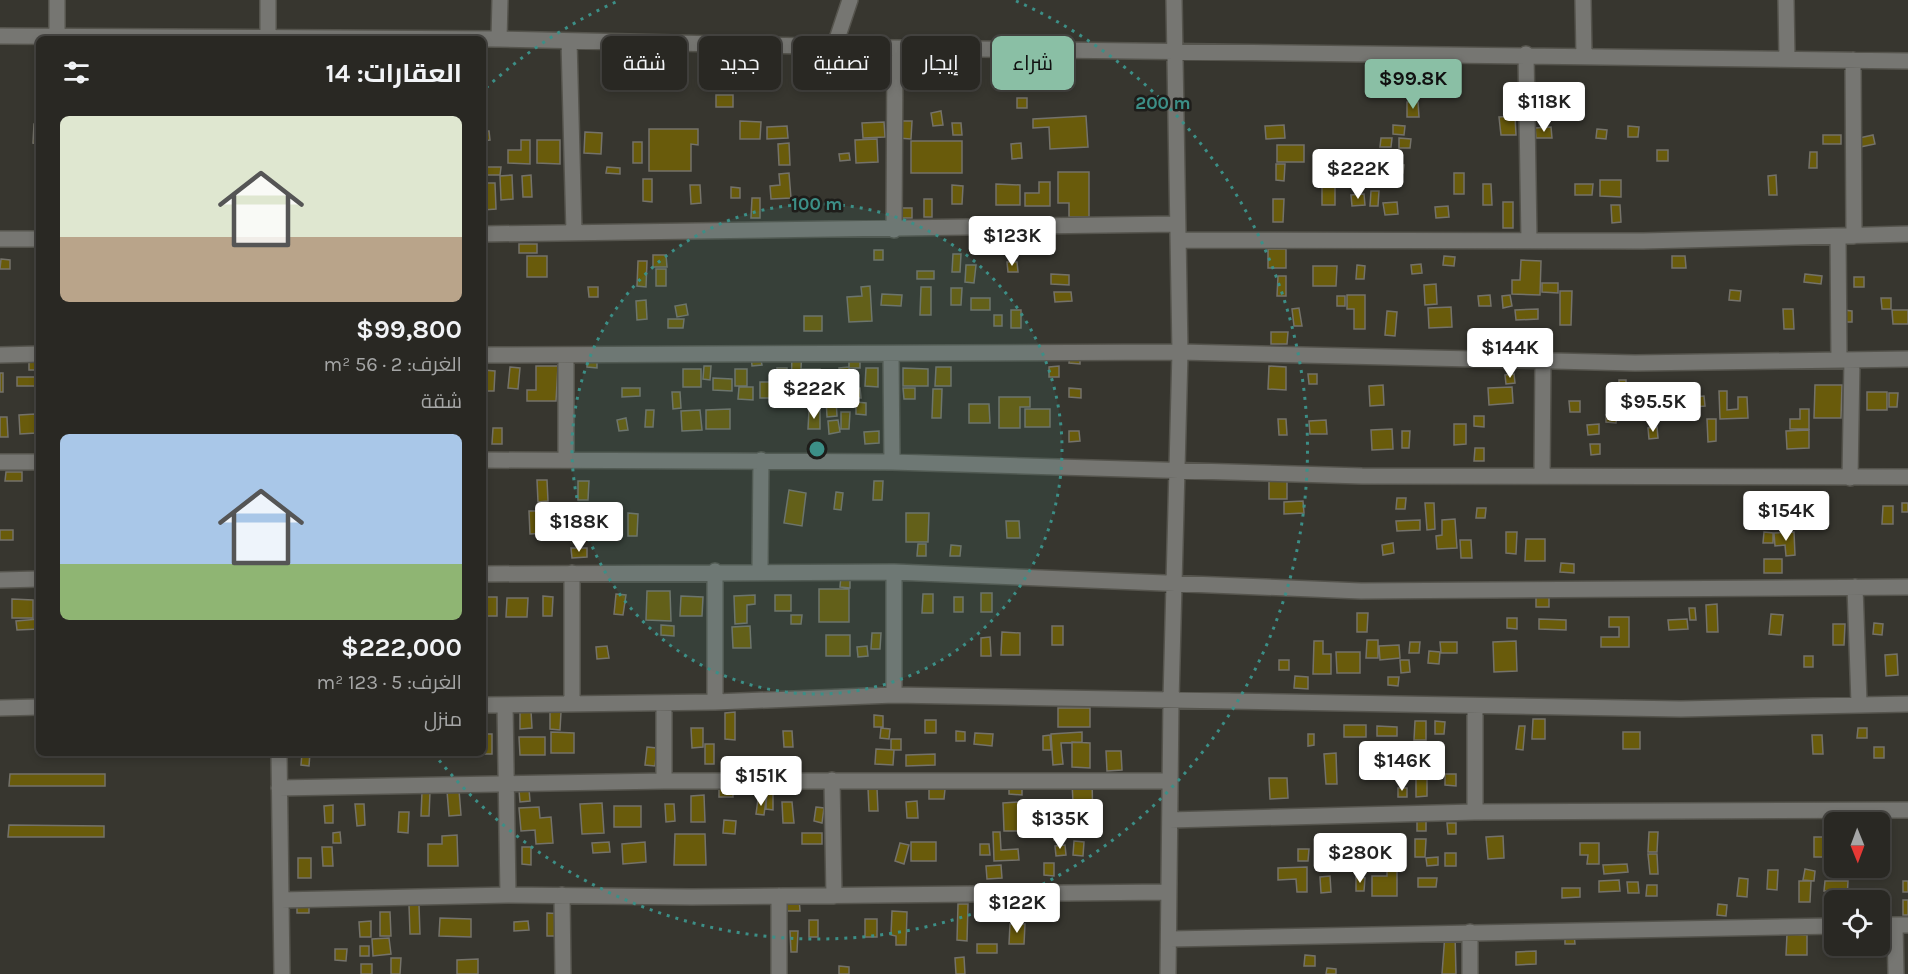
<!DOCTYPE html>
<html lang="ar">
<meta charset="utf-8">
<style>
body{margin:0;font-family:Karla,Cairo,sans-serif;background:#31302b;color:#f1f3f6;direction:rtl;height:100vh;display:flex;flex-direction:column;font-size:22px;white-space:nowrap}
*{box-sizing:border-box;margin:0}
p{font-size:20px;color:#a5a6a6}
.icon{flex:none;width:33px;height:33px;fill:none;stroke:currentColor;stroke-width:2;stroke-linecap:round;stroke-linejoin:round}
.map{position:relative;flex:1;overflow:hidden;direction:ltr}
.details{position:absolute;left:36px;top:36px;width:450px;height:720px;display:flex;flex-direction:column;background:#292823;border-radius:9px;box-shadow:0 3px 9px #0003,0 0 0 2px #454441;direction:rtl}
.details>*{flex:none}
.hud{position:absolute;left:504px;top:36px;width:570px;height:54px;direction:rtl;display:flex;gap:12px}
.needle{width:39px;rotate:179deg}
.buttons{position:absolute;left:1824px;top:812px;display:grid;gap:12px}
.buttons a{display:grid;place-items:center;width:66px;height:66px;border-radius:9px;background:#292823;box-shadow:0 3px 9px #0003,0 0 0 2px #454441;font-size:30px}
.price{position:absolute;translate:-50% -51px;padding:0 14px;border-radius:6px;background:#fff;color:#222;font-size:20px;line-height:39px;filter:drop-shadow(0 2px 3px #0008)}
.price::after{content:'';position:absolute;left:50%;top:36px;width:18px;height:14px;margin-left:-9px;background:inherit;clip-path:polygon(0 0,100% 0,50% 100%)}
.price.active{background:#8abfa5;color:#111}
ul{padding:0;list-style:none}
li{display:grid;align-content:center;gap:12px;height:318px;padding:0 24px}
li span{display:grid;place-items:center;height:186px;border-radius:9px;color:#555}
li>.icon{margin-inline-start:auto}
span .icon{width:108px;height:108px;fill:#fffc;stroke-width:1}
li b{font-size:26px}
h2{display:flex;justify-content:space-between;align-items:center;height:72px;padding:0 24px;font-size:26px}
.pill{padding:0 21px;border-radius:9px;background:#292823;box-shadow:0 3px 9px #0003,0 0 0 2px #454441;font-size:21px;line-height:54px}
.pill.active{background:#8abfa5;color:#111}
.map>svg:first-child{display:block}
</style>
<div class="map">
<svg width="1908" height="974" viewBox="0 0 1908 974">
<rect width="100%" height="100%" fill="#37362f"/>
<!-- building -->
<path fill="#695b0b" stroke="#74726a" stroke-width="1.5" d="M874,71L887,72L886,84L873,83Z
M1002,71L1010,74L1007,87L999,85Z
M1013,72H1025L1024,85H1013Z
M1040,72V83L1029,84L1028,73Z
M716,95H733V107H716Z
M1017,98H1027V108H1017Z
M1407,102H1418L1419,117H1407Z
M941,111L943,125L933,126L931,113Z
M1086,116L1088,147L1050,149L1049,127L1033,128V119Z
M1515,116L1516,135H1501L1499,117Z
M740,121L761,122L760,139H740Z
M899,121H912L911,139L898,138Z
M884,122L885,137L863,138L862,123Z
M952,123H961L962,135H953Z
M34,124H39V144L33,143Z
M1284,125L1285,138L1266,139L1265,126Z
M1393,125L1405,126L1404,135L1393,134Z
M787,126L788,138L767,139V127Z
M1628,126L1639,127L1638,137H1628Z
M1551,127L1552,138H1536L1535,128Z
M649,129H698V145L691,144V171H649Z
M1597,129L1607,130L1606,139L1596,138Z
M483,131H489L490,140L483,141Z
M585,132L602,133L601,154L584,153Z
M1823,135H1841V144H1823Z
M1873,135L1875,144L1860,147L1859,138Z
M1381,138H1392L1391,147H1380Z
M1399,138L1411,139L1410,148H1399Z
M877,139L878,162L856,163L855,140Z
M521,140H530V164L508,163V150H521Z
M537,140H560V164L537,163Z
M911,141H962V173H911Z
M633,142H642V163H633Z
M789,143L790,165H779L778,144Z
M1021,143L1022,158L1012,159L1011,144Z
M1277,145H1304V162H1277Z
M1657,150H1668V161H1657Z
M1810,152H1817V168H1809Z
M849,153L850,160L840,161L839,154Z
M1276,164H1285L1284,181L1276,180Z
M1387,164L1404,165L1403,173L1387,171Z
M483,167H501L500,175H483Z
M607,167L620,168V174L606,173Z
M1058,172H1089V217H1069V203H1058Z
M789,173L791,198L771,199L770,186L780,185L779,174Z
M1454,173H1464V194H1454Z
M512,175L513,199L501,200L500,176Z
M531,175L532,197H523L522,176Z
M1776,175L1777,195H1769L1768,176Z
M643,179H652V202L643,201Z
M1600,180H1621V197L1600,196Z
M1039,182H1050V206H1025V193H1039Z
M483,183H495L496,209L483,210Z
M996,184L1020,185V205H996Z
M1322,184H1335V205H1322Z
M1483,184H1491L1492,205H1483Z
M1575,184H1593L1592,195H1575Z
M690,185H700L701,203L691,204Z
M952,185L963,186L962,204H952Z
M731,187L740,188V198H731Z
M1371,191H1379L1378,206H1370Z
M1364,194L1365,205L1352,206L1351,195Z
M752,198H760V218H751Z
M924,199H932V217H924Z
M1273,199H1284L1283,222H1273Z
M1397,202L1398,214L1385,215L1383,203Z
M1503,202H1513V228H1503Z
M1611,205H1620L1621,222L1612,223Z
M1448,206L1449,217L1436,218L1435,207Z
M902,208H912V218H901Z
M519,244H537V253H519Z
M1268,249H1286V268H1268Z
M874,250H883V260H874Z
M953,254H961L960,272H952Z
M653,255H666L667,267H653Z
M527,256H547V277H527Z
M1444,256L1455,257L1454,266L1443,265Z
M1672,256H1685L1686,268H1672Z
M1,259L10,260V269H0Z
M1521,260L1541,261L1540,295L1512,294V280H1520Z
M638,261H647L646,287L637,286Z
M1007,262H1017L1018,272H1008Z
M1421,264L1422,273L1412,274L1411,265Z
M966,265H976L974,283L965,282Z
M1357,265L1365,266L1364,279H1356Z
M1313,266H1337L1336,286H1313Z
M656,269H666V286H656Z
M917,271H934V279H917Z
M1051,274L1069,275V285L1051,284Z
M1805,274L1822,276L1821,284L1804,282Z
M1278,276H1286V296H1277Z
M1854,277H1864V287H1854Z
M1542,283H1558V293L1542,292Z
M1436,284L1437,304L1425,305L1424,285Z
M870,286L872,321L849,322L847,297L862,296L861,287Z
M588,287H598V297H589Z
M921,287H931V315H920Z
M951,288H962L961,305H951Z
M1730,290L1741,291L1740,301L1729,300Z
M1560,291H1572L1571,325H1560Z
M1054,292H1071L1072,301L1055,302Z
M882,294L902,295L901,306L881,305Z
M1347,295H1365V329H1354V309H1347Z
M1490,295L1491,306H1479L1478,296Z
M1510,295L1512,306L1503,308L1502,296Z
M1337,296H1345V306H1337Z
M971,298H990V310H971Z
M1881,298H1891V309H1882Z
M646,300L647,319L637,320L636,301Z
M686,304L688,315L677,317L675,306Z
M1451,307L1452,327L1429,328L1428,308Z
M1299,308L1302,326H1294L1292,309Z
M1538,309V319L1516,320L1515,310Z
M1783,309H1793L1794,329H1784Z
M1011,310H1021V328H1011Z
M1843,310L1852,311V322H1843Z
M1892,310H1908V324H1893Z
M1387,311L1397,312L1395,336L1385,335Z
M994,315H1002V326H994Z
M804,316H822V331H804Z
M668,319H684L683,328H668Z
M1271,332H1288L1287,344H1271Z
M792,348H802L801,369H820V397H812V377H802L801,407H791Z
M860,353V368H849V354Z
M1070,353L1080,354V364L1069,363Z
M751,355H760L762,365L752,366Z
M587,356H597V368L587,367Z
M29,360H39V370H29Z
M536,366H558L556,401H527V390H536Z
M704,366H711L710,380L703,379Z
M1059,366V377H1049V367Z
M1269,366L1286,367V390L1268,389Z
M510,367L520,368L518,389L508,388Z
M849,367L851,384L841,385L839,368Z
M936,367H951V386H935Z
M777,368H787L788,388H778Z
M866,368H878V387L865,386Z
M903,368L928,369V386H903Z
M683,369H701V387H683Z
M735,369H747V386H735Z
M483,370L495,371L494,391H483Z
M0,373H3V392H0Z
M1308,374H1317V384H1309Z
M1514,374L1515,383L1506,384L1505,375Z
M17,377H36V386H17Z
M713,378L732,379V391L713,390Z
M1619,380H1626V402H1607L1608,394L1619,395Z
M760,382H771V398H760Z
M1686,384L1687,407H1678V385Z
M1383,385L1384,405L1370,406L1369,386Z
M1815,385H1842L1841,418H1814Z
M739,387H753V400L738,399Z
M1512,387L1513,403L1489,405L1488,388Z
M622,388H640V396L622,397Z
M860,388L861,398H852L851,389Z
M903,388H915V399H904Z
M1069,388L1081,389V398L1069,397Z
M933,389H942L941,418H932Z
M1719,391H1727V410L1738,409V397H1747L1748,418L1720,419Z
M672,392H680L681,408L673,409Z
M1867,392H1887V410H1867Z
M1889,393H1898L1897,407H1889Z
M1634,395L1644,396V406L1634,405Z
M1704,396L1705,406L1693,407L1692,397Z
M999,397H1030V407H1020V428H999Z
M826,398H836L837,416L827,417Z
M1569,401H1580V412H1570Z
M856,402L866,403V415L856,414Z
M969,404H989L990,423H969Z
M730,409V429H706V410Z
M1025,409H1050V427H1025Z
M1800,409H1809V429H1790V419H1800Z
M646,410H654L653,427H645Z
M700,410L702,430L682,431L681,411Z
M809,410H820V429H808Z
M841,412H850L849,429H841Z
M35,414L36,433L20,434L19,415Z
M1606,415H1617L1616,423L1606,422Z
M1474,416H1484V427L1474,426Z
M0,417H7L8,437H0Z
M626,418L628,430L619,431L617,420Z
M1278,419H1286L1287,435H1279Z
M1707,419H1716V441L1708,442Z
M838,420L840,432L829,434L828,421Z
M1326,420L1327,434H1310L1309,421Z
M1454,424H1466V444L1454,445Z
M1599,424V434L1588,435L1587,425Z
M1657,427L1658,438L1649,439L1648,428Z
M493,428H502V444H492Z
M1392,429L1393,449L1372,450L1371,430Z
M1809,430V448L1787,449L1786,431Z
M879,431V443L865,444L864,432Z
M1069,431H1079L1080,441L1069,442Z
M1402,431H1410L1409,448H1402Z
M1590,444H1600V454L1591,455Z
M1475,448H1484V461H1474Z
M6,472H22V481H5Z
M537,480H547L548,501L538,502Z
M578,481H589L588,500H578Z
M874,481H883L882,500H873Z
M1269,481H1287V499H1269Z
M789,490L806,493L802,526L784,523Z
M836,492L843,493L841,510L834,509Z
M1397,498H1406L1405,509H1396Z
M1303,501L1304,513L1284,514V502Z
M1425,503H1434L1435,529L1427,530Z
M1805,503H1814L1815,519L1806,520Z
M1902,503H1908V512H1902Z
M1883,506H1893V524H1882Z
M1477,508H1486L1485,518H1476Z
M529,511H547L548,533L530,534Z
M628,513L638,514L637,536H628Z
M906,513H929L928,542H906Z
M1455,519L1457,548L1437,549L1436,536L1442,535V520Z
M1420,520V530L1397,531L1396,521Z
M1006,521H1019L1020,538H1007Z
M0,530H13V540H0Z
M1506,532H1517L1516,554L1506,553Z
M1764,532L1773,533V543H1763Z
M1794,532L1795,555L1786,556L1785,545L1775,546L1774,533Z
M1526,539H1545V561H1525Z
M1460,540H1471L1472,558H1461Z
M1393,543L1394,553L1383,555L1382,545Z
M918,544H926V556H917Z
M951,545L961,546L960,556H950Z
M571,548H587V557L572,558Z
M1764,559H1782V573H1764Z
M1561,563L1574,564V573L1560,572Z
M841,576H850V588L840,587Z
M819,589H849V622H819Z
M647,591H670L671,621L646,620Z
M981,593H992V612H981Z
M616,594L626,595L623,615L614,614Z
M923,594H933V613H922Z
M755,595V604L747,605V623L735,624L734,596Z
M775,595H791V611H775Z
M543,596L553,597L552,616H543Z
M681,596L703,597L702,616H680Z
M1536,596H1549V607H1536Z
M485,597H497V616H485Z
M954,597H963V612H954Z
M507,598H528L527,617H506Z
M12,599L33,600V618H12Z
M1717,604L1718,632H1707L1706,605Z
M1689,608H1695L1696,620H1690Z
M1357,613H1368L1367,632H1357Z
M1771,614L1783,615L1781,635L1769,634Z
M791,615H802L801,624H791Z
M1609,617H1629V647H1601V637H1619V627H1609Z
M1507,618H1517V629L1507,628Z
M39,619V629L17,630L16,621Z
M1539,619L1566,620V630L1539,629Z
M1687,619L1688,629L1669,630L1668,620Z
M1874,623L1883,624L1882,635L1873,634Z
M1833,624H1845L1844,645H1833Z
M661,625L674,626V636L661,635Z
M750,626L751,648H733L732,627Z
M1052,626H1063V645H1052Z
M1002,632L1020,633V655H1001Z
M872,633H881L880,649H871Z
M826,635H850V656H826Z
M990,637L991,656H981V638Z
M1367,640H1378V658H1366Z
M1314,641H1323V654H1331V674H1313Z
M1516,641L1517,671L1494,672L1493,642Z
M1410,642H1420L1419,653H1409Z
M1440,642H1457V653H1441Z
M1399,645L1400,658L1380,660L1379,646Z
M607,646L609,658L597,659L596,647Z
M867,646L868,656L858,657L857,647Z
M1429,651L1440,652L1439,664L1428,663Z
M1336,652H1360V673H1337Z
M1897,654L1898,675L1886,676L1885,655Z
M1804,656H1813V667H1804Z
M1279,660H1289V670H1279Z
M1400,660H1409L1410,672L1401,673Z
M1295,676L1308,677V689L1294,688Z
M1388,677H1399L1398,686L1388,685Z
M1058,708H1090V727H1058Z
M531,711L532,728L520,729V712Z
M550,712H561L560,730L550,729Z
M735,712V740L725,739V713Z
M874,715L883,716V727H874Z
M1533,719H1545V739H1532Z
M925,720H936V733H925Z
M1415,721H1426V740H1414Z
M1435,721L1445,722L1444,734H1435Z
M1344,725H1366V737H1344Z
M1377,726L1397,727V736H1377Z
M1519,726H1525L1523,750L1516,749Z
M691,728H703V747L692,748Z
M881,728L890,729L889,739L880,738Z
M1858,728H1867V738H1857Z
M783,731H792L793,747H784Z
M956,731L965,732V741H956Z
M551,732L574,733V753H551Z
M1082,732V742L1061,743L1063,764L1053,765L1051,734Z
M1623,732H1640V749H1623Z
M975,733L993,734L992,746L974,744Z
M483,734H492V754H469L483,753Z
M1308,734H1314V745L1308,746Z
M1050,735L1051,750H1043V736Z
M1812,735H1822L1823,754H1813Z
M519,737H545V755H520Z
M891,739H901V750H891Z
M1072,742L1090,743V768L1072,767Z
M705,744H714V764H705Z
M647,747L657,748L655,766L645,765Z
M1874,747H1884V758H1874Z
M876,749L894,750L893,765L875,764Z
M1404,750L1406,760L1394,762L1392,752Z
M1106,751H1121L1122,770L1107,771Z
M302,753H310L309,766L301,765Z
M375,753H396V756H375Z
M1336,753L1337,784H1326L1324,754Z
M935,754V765L906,766V755Z
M1414,763V774H1403L1404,764Z
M1417,763L1426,764L1425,774L1416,773Z
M10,774H105V786H9Z
M1445,774H1456V786L1445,785Z
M1269,778H1287L1288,798L1270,799Z
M1416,778H1427V796L1416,797Z
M1092,782L1093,821H1074L1072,783Z
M1009,786H1022V795L1009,794Z
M719,787H733V797H719Z
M868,788H877L878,811H869Z
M1398,788H1407V797H1398Z
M529,789L530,801L520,802L519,790Z
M767,789H773V810L766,809Z
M929,789H945L944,799H929Z
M459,790L461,815L449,816L447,791Z
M422,792H430L429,816H421Z
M704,795L705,822H691V796Z
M758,799H766L764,815L756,814Z
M917,801L918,818H907L906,802Z
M1054,801H1072V818H1054Z
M782,802H792L794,823H783Z
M1020,802L1021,831H1004L1003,803Z
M602,803L604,833L582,834L580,804Z
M355,804H364L365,825L357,826Z
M665,804H674L675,821L666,822Z
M333,805V823H325L324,806Z
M614,806H641V827H614Z
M539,807L540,818L551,817L553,843L536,844L535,830L521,831L519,808Z
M816,807L824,808L822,823L814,821Z
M399,812H409L408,833L398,832Z
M724,820L736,821L735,834L723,833Z
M1417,820H1426V831H1417Z
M1447,823H1456V834H1448Z
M1053,824H1061L1062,840H1054Z
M9,825L104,826V837H8Z
M340,832L341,843H333V833Z
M993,832H1000L1001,850L1018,849L1019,860L994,861Z
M1649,832H1658L1657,852H1648Z
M802,833H822V844H802Z
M675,834H705L706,865H674Z
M457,835L458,866H428V844H442V836Z
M1503,836L1504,858L1488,859L1486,837Z
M1814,837H1824V857H1814Z
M1415,839H1426L1425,857H1415Z
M1074,841L1084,842L1083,856L1073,855Z
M1352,841H1361V859H1351Z
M609,842L610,852L593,853L592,843Z
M645,842L646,862L623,864L622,844Z
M911,842H936V861H911Z
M900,843L909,845L904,864L895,861Z
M1580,843H1599V864H1587L1588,855H1580Z
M980,844H989L990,855H980Z
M1065,845L1066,855L1056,856L1055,846Z
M1339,846L1347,847L1346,857H1339Z
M322,847H332L333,866H323Z
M522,847H531V865L522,864Z
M1298,849H1309L1308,861H1298Z
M1445,853H1456V866H1445Z
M1648,854H1657L1658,874H1650Z
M1369,856L1388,858L1387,868L1369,866Z
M1438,857V865L1427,866L1426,858Z
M298,858H311V878H298Z
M1044,863H1054V876L1044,875Z
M1627,864L1628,872L1604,874L1603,865Z
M1001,865L1002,878L987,879L986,866Z
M1307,867V892H1297L1296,879L1278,880V868Z
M1387,868H1397V896H1372V876H1387Z
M1805,869L1815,871L1814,881L1803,880Z
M1768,870H1778L1777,890L1767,889Z
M1330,876L1331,892L1321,893L1320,877Z
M1356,877L1365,878L1364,891H1356Z
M1418,878H1437L1436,887H1418Z
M1739,878L1748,879L1747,897L1737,896Z
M1619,880L1620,891L1599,892V881Z
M1799,881H1811L1810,902H1799Z
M1825,881H1848L1847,899H1836V891H1824Z
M1903,881H1908V892H1903Z
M1627,882H1638L1639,893H1628Z
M1647,885H1657V896H1646Z
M1562,888H1580V897L1562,898Z
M781,897H799L800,911H781Z
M1903,900H1908V915H1903Z
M297,903H309V913H297Z
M958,904H968L967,941L957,940Z
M1718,904L1727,905L1726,916L1717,915Z
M409,905H419L420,934H410Z
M1009,910L1010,919L996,920V911Z
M892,911L907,912L906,945H896V936L891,935Z
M380,912H390L391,936H380Z
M547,913L566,914V936H547Z
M440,918L471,919V937L439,936Z
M865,919H877V937H865Z
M809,920H818V937H809Z
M371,921V937H360L359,922Z
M528,921L529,930L514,931V922Z
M1010,924H1025L1024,944H1009Z
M790,931H798L797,952H791Z
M1445,934H1455L1456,974H1442Z
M1565,934H1574L1575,944H1565Z
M1787,934L1807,935V955H1786Z
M389,938L391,954L373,956L372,939Z
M977,944H997V953H977Z
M360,946H369V956H360Z
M335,949H347L346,961L335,960Z
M1536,951V964L1516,965V952Z
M1305,955L1315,956V966H1304Z
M964,957L965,974H956L955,958Z
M391,958H401L400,974H391Z
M478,959V974H457V960Z
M361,964H372V974H361Z
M839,966L849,967V974H839Z
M1327,968L1336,969V974H1326Z"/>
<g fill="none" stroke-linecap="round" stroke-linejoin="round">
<!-- minor casing -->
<g stroke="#55544d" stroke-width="18">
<path id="minor" d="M1583,0L1584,55
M1786,0L1787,59
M0,36L499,39L895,48L1908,61
M57,36V0
M268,38V0
M499,39L500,0
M569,41L574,232
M835,45L850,0
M1526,54L1529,240
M1853,60L1854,236
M894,230L895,48
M483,234L1176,224
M1838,236L1839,360
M0,239H39
M1178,240L1643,241L1908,234
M891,354L892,462
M0,355L39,354
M483,355L1180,352L1635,363L1908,359
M566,459V355
M483,460L892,462L1362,476L1908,477
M0,462H39
M1542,476L1543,361
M1850,478L1852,360
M760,570L761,460
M715,571V702
M894,572V695
M572,573V703
M483,574L894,572L1361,591L1908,587
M0,580L39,579
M1855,587L1859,703
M664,703V781
M483,705L715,702L894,695L1681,709L1908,704
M505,705L508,895
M1475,706V812
M0,708L39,707
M279,753L282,974
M832,780L834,896
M279,788L664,781H1170
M1170,820L1475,812L1908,810
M562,895L563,974
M281,900L508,895L692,897L1169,892
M1880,925H1908
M1895,925L1896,974
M1170,939L1834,926
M779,974V896
M1168,974L1171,700L1180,352L1174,0
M1470,974V932"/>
</g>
<!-- minor -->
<use href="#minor" stroke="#767672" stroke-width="15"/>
</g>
<!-- distance rings -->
<circle cx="817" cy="449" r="245" fill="#3c8f87" fill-opacity=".12"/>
<g fill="none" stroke="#3c8f87" stroke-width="3" stroke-dasharray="3 6">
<circle cx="817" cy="449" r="245"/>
<path d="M486 88A490 490 0 0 1 618 1M1016 1A490 490 0 1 1 434 754"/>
</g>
<circle cx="817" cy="449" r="9" fill="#3c8f87" stroke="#1e1d1a" stroke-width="3"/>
<g font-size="18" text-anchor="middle" font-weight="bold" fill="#3c8f87" stroke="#1e1d1a" stroke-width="5" stroke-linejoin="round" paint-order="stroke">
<text x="1163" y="109">200 m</text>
<text x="817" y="210">100 m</text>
</g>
</svg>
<div class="buttons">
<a><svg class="needle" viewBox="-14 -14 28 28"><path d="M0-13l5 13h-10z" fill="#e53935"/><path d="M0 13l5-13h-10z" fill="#a5a6a6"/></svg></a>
<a><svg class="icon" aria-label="locate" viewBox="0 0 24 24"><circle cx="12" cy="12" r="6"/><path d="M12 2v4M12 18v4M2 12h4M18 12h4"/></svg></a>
</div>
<b class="price active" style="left:1413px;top:110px">$99.8K</b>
<b class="price" style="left:1544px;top:133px">$118K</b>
<b class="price" style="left:1358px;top:200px">$222K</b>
<b class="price" style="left:1012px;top:267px">$123K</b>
<b class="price" style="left:1510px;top:379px">$144K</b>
<b class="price" style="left:814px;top:420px">$222K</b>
<b class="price" style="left:1653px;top:433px">$95.5K</b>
<b class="price" style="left:1786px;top:542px">$154K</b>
<b class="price" style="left:579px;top:553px">$188K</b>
<b class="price" style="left:1402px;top:792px">$146K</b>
<b class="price" style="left:761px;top:807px">$151K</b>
<b class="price" style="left:1060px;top:850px">$135K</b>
<b class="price" style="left:1360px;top:884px">$280K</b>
<b class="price" style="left:1017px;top:934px">$122K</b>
<div class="hud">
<a class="pill active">شراء</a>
<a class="pill">إيجار</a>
<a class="pill">تصفية</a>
<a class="pill">جديد</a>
<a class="pill">شقة</a>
</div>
<section class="details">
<h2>العقارات: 14<svg class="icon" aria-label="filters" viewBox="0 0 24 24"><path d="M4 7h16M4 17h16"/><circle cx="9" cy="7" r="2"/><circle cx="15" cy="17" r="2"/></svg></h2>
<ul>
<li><span style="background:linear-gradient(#dfe7d0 65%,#b9a48a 0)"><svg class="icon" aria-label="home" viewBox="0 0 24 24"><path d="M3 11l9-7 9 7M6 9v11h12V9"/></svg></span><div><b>$99,800</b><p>الغرف: 2 · 56 m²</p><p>شقة</p></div></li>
<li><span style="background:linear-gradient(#a9c7e8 70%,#8fb573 0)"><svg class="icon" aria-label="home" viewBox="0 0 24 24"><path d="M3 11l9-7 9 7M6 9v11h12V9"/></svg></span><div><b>$222,000</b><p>الغرف: 5 · 123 m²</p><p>منزل</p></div></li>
</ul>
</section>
</div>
